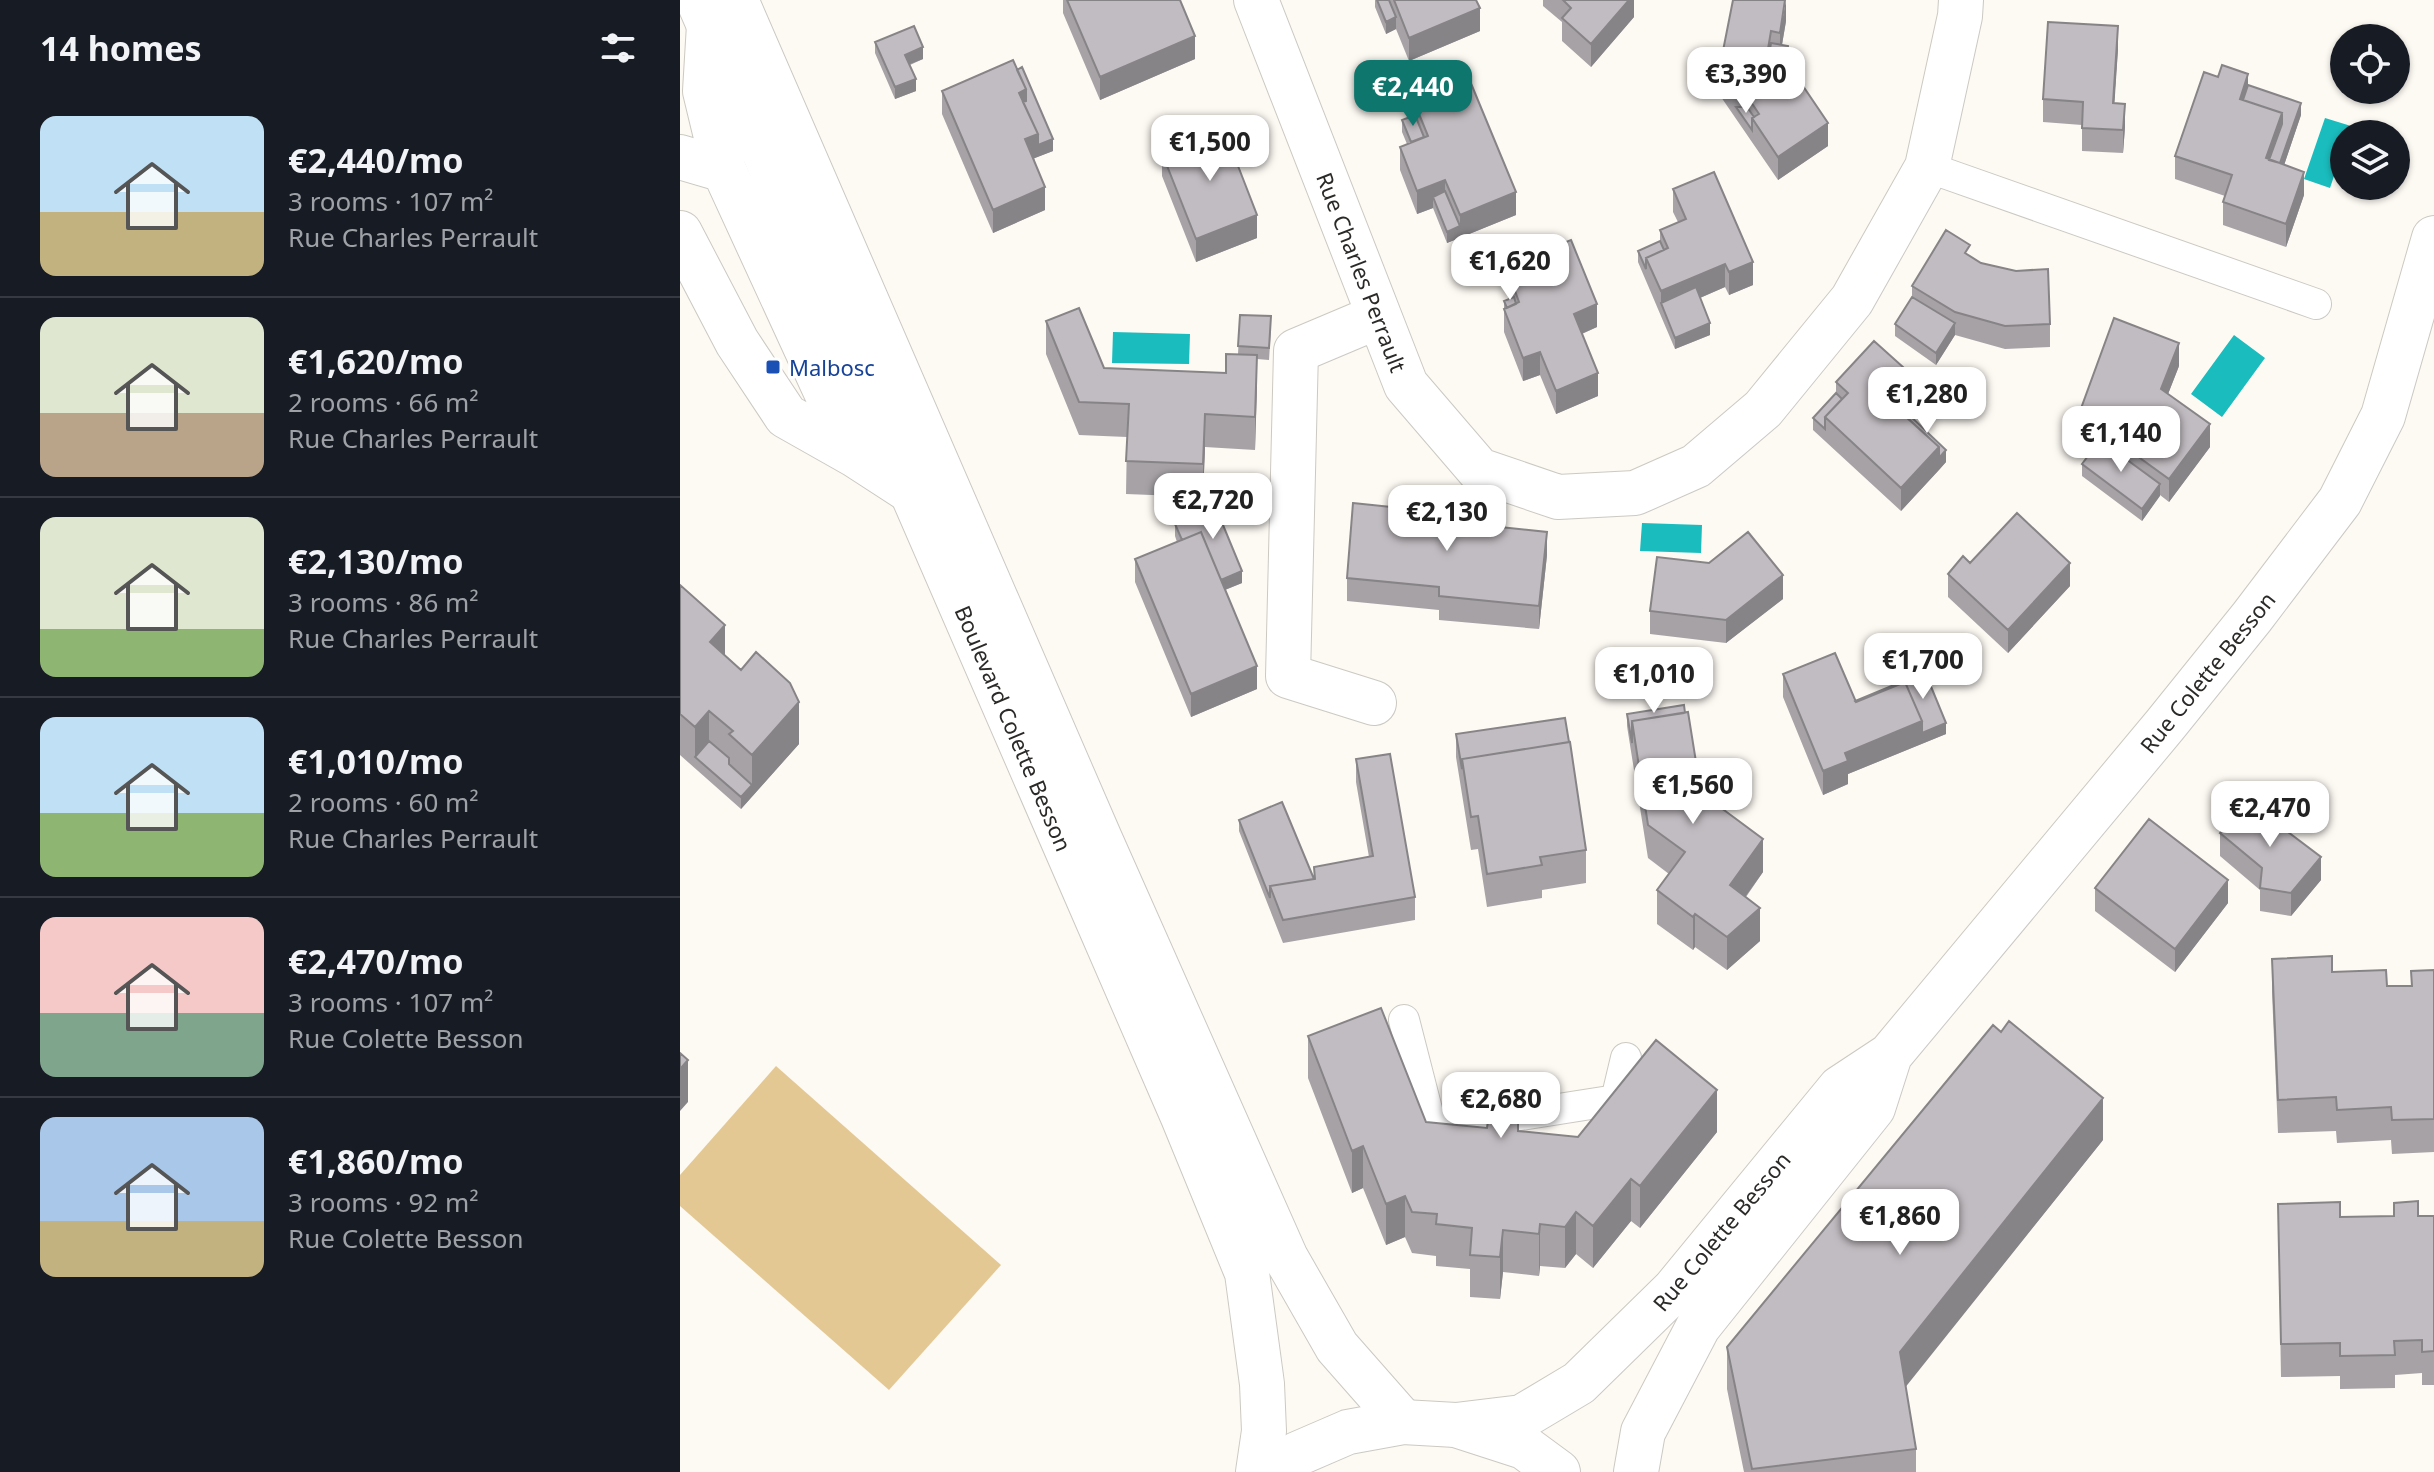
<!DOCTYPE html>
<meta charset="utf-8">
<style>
body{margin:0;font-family:"Noto Sans",sans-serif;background:#20242c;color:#f1f3f6;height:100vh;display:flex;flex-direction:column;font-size:30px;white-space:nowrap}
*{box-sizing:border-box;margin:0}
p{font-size:26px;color:#9ea1a6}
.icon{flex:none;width:44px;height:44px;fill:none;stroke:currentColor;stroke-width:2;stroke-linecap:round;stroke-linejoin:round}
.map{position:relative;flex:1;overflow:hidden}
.side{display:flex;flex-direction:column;background:#171b24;width:680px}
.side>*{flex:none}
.buttons{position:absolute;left:1650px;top:24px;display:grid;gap:16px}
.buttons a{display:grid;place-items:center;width:80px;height:80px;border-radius:50%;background:#171b24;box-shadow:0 2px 6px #0004;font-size:40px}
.price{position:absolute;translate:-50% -68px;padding:0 18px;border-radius:16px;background:#fff;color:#222;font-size:26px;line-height:52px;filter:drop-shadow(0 2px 4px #0008)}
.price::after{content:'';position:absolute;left:50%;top:48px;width:24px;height:18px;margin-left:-12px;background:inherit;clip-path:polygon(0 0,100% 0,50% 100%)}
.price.on{background:#0f766e;color:#fff}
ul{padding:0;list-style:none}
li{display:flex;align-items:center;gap:24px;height:200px;padding:0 40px}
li+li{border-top:2px solid #363941}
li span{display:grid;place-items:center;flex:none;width:224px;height:160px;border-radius:16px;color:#555}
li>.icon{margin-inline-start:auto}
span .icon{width:96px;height:96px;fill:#fffc;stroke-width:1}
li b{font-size:34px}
h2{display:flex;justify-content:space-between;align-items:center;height:96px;padding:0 40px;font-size:34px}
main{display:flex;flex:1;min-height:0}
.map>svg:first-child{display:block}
</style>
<main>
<section class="side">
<h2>14 homes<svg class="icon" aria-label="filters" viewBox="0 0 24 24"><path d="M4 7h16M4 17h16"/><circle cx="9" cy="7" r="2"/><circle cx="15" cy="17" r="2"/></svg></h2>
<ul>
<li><span style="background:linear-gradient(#bfe0f5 60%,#c2b280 0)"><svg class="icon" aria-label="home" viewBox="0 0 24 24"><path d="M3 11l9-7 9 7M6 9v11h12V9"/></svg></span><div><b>€2,440/mo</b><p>3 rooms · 107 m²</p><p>Rue Charles Perrault</p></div></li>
<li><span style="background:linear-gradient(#dfe7d0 60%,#b9a48a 0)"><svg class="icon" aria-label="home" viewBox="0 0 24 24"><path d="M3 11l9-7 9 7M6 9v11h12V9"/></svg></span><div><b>€1,620/mo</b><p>2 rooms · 66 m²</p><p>Rue Charles Perrault</p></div></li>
<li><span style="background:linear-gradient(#dfe7d0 70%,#8fb573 0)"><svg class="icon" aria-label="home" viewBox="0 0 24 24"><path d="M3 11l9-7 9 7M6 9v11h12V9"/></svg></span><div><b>€2,130/mo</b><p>3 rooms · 86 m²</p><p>Rue Charles Perrault</p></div></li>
<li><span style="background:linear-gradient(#bfe0f5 60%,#8fb573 0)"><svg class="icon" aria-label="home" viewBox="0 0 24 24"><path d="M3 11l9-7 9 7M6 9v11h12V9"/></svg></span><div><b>€1,010/mo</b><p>2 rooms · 60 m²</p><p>Rue Charles Perrault</p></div></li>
<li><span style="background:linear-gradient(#f6c9c9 60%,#7fa58c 0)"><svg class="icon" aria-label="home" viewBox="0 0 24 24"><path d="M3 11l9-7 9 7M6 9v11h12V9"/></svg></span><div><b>€2,470/mo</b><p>3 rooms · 107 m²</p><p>Rue Colette Besson</p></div></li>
<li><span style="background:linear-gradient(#a9c7e8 65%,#c2b280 0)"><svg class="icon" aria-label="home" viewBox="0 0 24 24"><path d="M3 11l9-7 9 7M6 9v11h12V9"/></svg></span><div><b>€1,860/mo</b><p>3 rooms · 92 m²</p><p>Rue Colette Besson</p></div></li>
</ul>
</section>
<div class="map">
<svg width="1754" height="1472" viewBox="0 0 1754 1472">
<rect width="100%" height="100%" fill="#fdf9f3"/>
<!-- green -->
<path fill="#e3c894" d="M96,1066L321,1265L209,1390L0,1206V1175Z"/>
<!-- water -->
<path fill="#1abcbd" d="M1645,118L1671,126L1668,134H1664V146L1650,188L1624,179Z
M433,332L510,334L509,364L432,363Z
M1554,335L1585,358L1542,417L1511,394Z
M962,523L1022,525L1021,553L960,551Z"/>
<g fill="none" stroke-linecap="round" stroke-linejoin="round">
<!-- lane casing -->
<g stroke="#ccc9c3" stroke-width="32">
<path id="lane" d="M1247,167L1636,304
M724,1020L752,1129L936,1100L946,1058"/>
</g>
<!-- street casing -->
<g stroke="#ccc9c3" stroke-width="46">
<path id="street" d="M576,0L726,385L799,470L878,497L955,493L1016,466L1083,409L1172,300L1247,167L1280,16L1281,0
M29,25L25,91L44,170L175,455L232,492
M0,157L44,170
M0,233L57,342L106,416L175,455
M694,703L608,676L616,351L699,316
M776,1425L842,1417L899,1383L994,1290L1160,1088L1210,1055L1485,725L1572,617L1660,501L1703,416L1754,238
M956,1472L963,1432L1018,1327L1193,1108L1210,1055"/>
</g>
<!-- secondary casing -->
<g stroke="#ccc9c3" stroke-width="46">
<path id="secondary" d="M18,0L503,1117L567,1273L582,1384L584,1431L578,1472
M56,0L420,839L606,1258L657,1347L723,1422"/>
</g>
<!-- primary casing -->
<g stroke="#ccc9c3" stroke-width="46">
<path id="primary" d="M597,1472L617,1454L668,1432L723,1422L776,1425L844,1447L878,1472"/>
</g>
<!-- lane -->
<use href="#lane" stroke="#fff" stroke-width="30"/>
<!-- street -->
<use href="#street" stroke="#fff" stroke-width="44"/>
<!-- secondary -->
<use href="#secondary" stroke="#fff" stroke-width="44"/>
<!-- primary -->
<use href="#primary" stroke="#fff" stroke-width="44"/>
</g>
<!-- wall -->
<path fill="#a6a2a6" d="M383,0H500L515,59L420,100L383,13Z
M695,0H796L800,31L729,61L716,29L706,34L695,7Z
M863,0H954V17L911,67L882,41V22L863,6Z
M1106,21L1102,45L1108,58V63L1148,146L1098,180L1039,94V71Z
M195,42L243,59L230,65L236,91L215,99L195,53Z
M1438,49L1434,103L1445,127L1443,153L1402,151V125L1363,122V99Z
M1538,77L1568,85L1621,115L1604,165L1624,195L1606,247L1543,225V202L1545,196L1495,179V156Z
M262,91L373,151L354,158L365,210L313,233L262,114Z
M735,104L836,215L767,243L753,208L737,214L720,170V147L727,144L722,132V120L735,115Z
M482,153L559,168L577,238L516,262L482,176Z
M993,189L1073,285L1049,295L1045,287L1020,298L1030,335L995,349L958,262V251L980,241V230L998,222L993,212Z
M1290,256L1370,324V347L1325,349L1275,335L1256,365L1215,336V324L1232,297V286Z
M826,266L917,327L902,334L918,396L876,414L860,375L843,381L824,332V301L829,299L826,289Z
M560,315L591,328L589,360L577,359L575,450L525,447L523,497L446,494L447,437L399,435L366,354V321L424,368L546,373L558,354Z
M1499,366L1488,394L1530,447L1489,502L1480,495L1462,521L1402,476V464L1414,448L1399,437V414Z
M1156,382L1243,408L1233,418L1266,462L1221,511L1133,430V418L1156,393Z
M766,508L794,525L867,555L859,629L759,620V610L667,601V578Z
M495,524L562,583L545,590L577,689L511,717L455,582V559L497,542L495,536Z
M1290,563L1390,586L1328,653L1268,597V574Z
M0,585L45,655L119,744L61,809L0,755Z
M1103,599L1046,643L970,634V611Z
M1103,674L1175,701L1266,734L1168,774V784L1143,795L1103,697Z
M947,714L1021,793L1083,872L1066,897L1080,941L1047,970L1015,947L1013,950L977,924V890L989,874L968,858L947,726Z
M776,734L906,850V883L862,890V898L807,907L798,849L791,850L776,757Z
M676,759L735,897V920L603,943L559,831V820L634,878V867L689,857L676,782Z
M1540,833L1641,880L1611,916L1580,911V890L1540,856Z
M1415,888L1548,903L1495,972L1415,911Z
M1592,959L1652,972L1707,986H1731V971L1754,970V1152L1712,1154L1711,1140L1657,1143L1656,1131L1598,1133L1592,992Z
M628,1036L746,1122L898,1137L1037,1132L960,1228L951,1221L913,1268L896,1254L885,1268L860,1266L859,1276L823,1272L820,1299L790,1297V1269L756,1266V1256L732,1253L725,1237L706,1245L683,1188L672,1193L628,1078Z
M1423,1140L1225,1386L1236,1449V1472H1064L1047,1389V1347Z
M1598,1204L1660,1217L1754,1216V1385H1742V1373L1715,1375V1388L1660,1389V1376L1601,1377Z"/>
<!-- shaded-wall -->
<path fill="#878487" d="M945,0H954V17L911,67V44Z
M1106,0V21L1100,56V33Z
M800,8V31L729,61V38Z
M716,17V29L706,34V22Z
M1438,26V49L1433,126V103Z
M515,36V59L420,100V77Z
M243,47V59L225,66V55Z
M1568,74V97L1563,111L1560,99Z
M236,79V91L215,99V87Z
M346,89V112L339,93Z
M1621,103V115L1597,186V174Z
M1445,104V127L1443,153V130Z
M1602,113V136L1589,171L1586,158Z
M1148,123V146L1098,180V157Z
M358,134L373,139V151L345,162V139Z
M559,149V172L553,153Z
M1624,172V195L1606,247V224Z
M765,180V203L753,197V208L737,214V191Z
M365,187V210L313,233V210Z
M836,192V215L767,243V232L780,226V215Z
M577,215V238L516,262V239Z
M1073,262V285L1049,295V272Z
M1045,264V287L985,313L981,303V315V291Z
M917,304V327L894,337V314Z
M1030,323V335L995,349V338Z
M1275,323V335L1256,365V353Z
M1499,343V366L1481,412V389Z
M860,352V375L843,381V358Z
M577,355V388L575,450V417Z
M918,373V396L876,414V391Z
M1243,385V408L1225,427L1219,410Z
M525,414V447L523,497V464Z
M1530,424V447L1489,502V479Z
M1259,447V470L1221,511V488Z
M1266,450V462L1259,470V458Z
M1480,484V496L1462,521V509Z
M867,532V555L859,629V606Z
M1390,563V586L1328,653V630Z
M562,571V583L537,593V582Z
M1103,575V599L1046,643V620Z
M45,625V667L30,642Z
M577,666V689L511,717V694Z
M119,702V744L61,809V797L72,785V755Z
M29,711V753L15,757V769V727Z
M1242,721L1266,723V734L1168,774V784L1143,795V771L1165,753Z
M1083,839V872L1050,918V885Z
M1641,857V880L1611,916V893Z
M1548,880V903L1495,972V949Z
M1080,908V941L1047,970V937Z
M1015,914V947L1013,950V917Z
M8,1060V1102L0,1111V1069Z
M1037,1090V1132L960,1228V1186Z
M1423,1098V1140L1220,1394V1352Z
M683,1146V1188L672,1193V1151Z
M951,1179V1221L913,1268V1226Z
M725,1196V1237L706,1245V1204Z
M896,1212V1254L885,1268V1227Z
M860,1224V1266L859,1276V1234Z
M823,1230V1272L820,1299V1257Z"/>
<!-- building -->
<path fill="#c1bcc1" stroke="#878487" stroke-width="2" d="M387,0H500L515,36L420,77Z
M697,0H709L716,17L706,22Z
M714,0H796L800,8L729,38Z
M883,0H949L911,44L882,18L891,8Z
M1053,0H1105L1100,33L1091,31L1087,55L1104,58L1148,123L1098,157L1072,118L1079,114L1067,96H1056L1039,71Z
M1368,22L1438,26L1433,103L1445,104L1443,130L1402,128L1403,102L1363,99Z
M234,26L243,47L225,55L236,79L215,87L195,42Z
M1091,43L1108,46L1106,60L1104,58L1089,55Z
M333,60L346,89L339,93L358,134L345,139L365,187L313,210L262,91Z
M1542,65L1568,74L1560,99L1602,113L1586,158L1624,172L1606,224L1543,202L1552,175L1495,156L1524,72L1538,77Z
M342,67L373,139L358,145V134L343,102L346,101V89L337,70Z
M790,81L836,192L780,215L765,180L737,191L720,147L748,136L735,104Z
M1568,85L1621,103L1600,163L1589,160L1602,124V113L1563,100Z
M1056,107H1067L1074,117L1072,118V130Z
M735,115L744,137L731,142L722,120Z
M550,126L559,149L553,153L577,215L516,239L482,153Z
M1034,172L1073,262L1049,272L1045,264L981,291L966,258L988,248L980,230L1006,219L993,189Z
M765,191L780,226L767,232L753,197Z
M1266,230L1290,245L1285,253L1301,263L1336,271L1368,269L1370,324L1325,326L1275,312L1232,286Z
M891,240L917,304L894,314L918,373L876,391L860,352L843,358L824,309L839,302L826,266Z
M980,241L984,250L966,258V269L958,251Z
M1016,287L1030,323L995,338L981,303Z
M834,297L836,304L827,308L824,301Z
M1232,297L1275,323L1256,353L1215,324Z
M399,308L424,368L546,373V354L577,355L575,417L525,414L523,464L446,461L449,404L399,402L366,321Z
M560,315L591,316L589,348L558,346Z
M1434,318L1499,343L1481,389L1530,424L1489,479L1399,414Z
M1194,341L1243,385L1219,410L1259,447L1221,488L1145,417L1168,393L1156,382Z
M1156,393L1162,399L1145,417V429L1133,418Z
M1227,413L1266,450L1259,458V447L1224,415Z
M1420,440L1480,484L1462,509L1402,464Z
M673,503L740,510L741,503L766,505V508L794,511L792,524L867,532L859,606L759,596V587L667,578Z
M536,508L562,571L541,580L521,532L502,540L495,524Z
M1337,513L1390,563L1328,630L1268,574L1283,556L1290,563Z
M521,532L577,666L511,694L455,559Z
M1068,532L1103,575L1046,620L970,611L977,557L1029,563Z
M0,585L45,625L30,642L61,670L76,652L110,683L119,702L72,755L49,734L53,731L29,711L15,727L0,714Z
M1155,653L1176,702L1225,682L1242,721L1165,753L1168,761L1143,771L1103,674Z
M1245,672L1266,723L1242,733V721L1225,682L1176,702L1175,701Z
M1004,705L1005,713L952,721V743L947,714Z
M1008,712L1021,793L1083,839L1050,885L1080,908L1047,937L1015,914L1013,917L977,890L1005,852L968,825L952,721Z
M885,718L889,742L782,759V769L776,734Z
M29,741L49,758V764L72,785L61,797L15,757Z
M890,742L906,850L860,857L862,865L807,874L798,816L791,817L782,759Z
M710,754L735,897L603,920L590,886L635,879L634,867L693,856L676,759Z
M1566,800L1641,857L1611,893L1580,888L1582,868L1540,833Z
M602,802L634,879L590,886V898L559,820Z
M1469,819L1548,880L1495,949L1415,888Z
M1652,956V972L1706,970L1707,986H1732L1731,971L1754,970V1119L1712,1120L1711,1107L1657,1110L1656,1097L1598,1100L1592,959Z
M701,1008L746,1122L807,1128L808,1121L838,1123V1131L898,1137L976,1040L1037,1090L960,1186L951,1179L913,1226L896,1212L885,1227L860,1224L859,1234L823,1230L820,1257L790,1255L792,1228L756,1224L757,1214L732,1212L725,1196L706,1204L683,1146L672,1151L628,1036Z
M1329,1021L1423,1098L1220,1352L1236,1449L1072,1469L1047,1347L1313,1025L1321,1032Z
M0,1053L8,1060L0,1069Z
M1738,1201V1216H1754V1351L1742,1352V1340L1714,1341L1715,1355L1660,1356V1343L1601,1344L1598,1204L1660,1202V1217L1714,1216V1203Z"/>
<!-- markers -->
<rect fill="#1a4fb4" stroke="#fff" stroke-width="3" x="85" y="359" width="16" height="16" rx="4"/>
<g text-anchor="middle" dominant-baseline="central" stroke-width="6" stroke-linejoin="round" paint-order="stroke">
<!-- street labels -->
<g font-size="22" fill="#2b2a28" stroke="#fff">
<text transform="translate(682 272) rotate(69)">Rue Charles Perrault</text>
<text transform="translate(1527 672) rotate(-51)">Rue Colette Besson</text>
<text transform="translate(334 728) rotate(67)">Boulevard Colette Besson</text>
<text transform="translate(1041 1231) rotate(-50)">Rue Colette Besson</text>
</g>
<!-- transit labels -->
<g font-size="22" fill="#164399" stroke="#fff" text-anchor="start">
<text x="109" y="367">Malbosc</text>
</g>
</g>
</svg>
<div class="buttons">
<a><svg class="icon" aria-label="locate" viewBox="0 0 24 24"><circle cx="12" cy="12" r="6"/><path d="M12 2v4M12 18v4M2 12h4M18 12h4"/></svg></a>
<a><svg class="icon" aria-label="layers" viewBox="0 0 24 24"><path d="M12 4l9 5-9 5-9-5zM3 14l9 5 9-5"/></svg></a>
</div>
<b class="price" style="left:1066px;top:115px">€3,390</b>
<b class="price on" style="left:733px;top:128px">€2,440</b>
<b class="price" style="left:530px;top:183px">€1,500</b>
<b class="price" style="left:830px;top:302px">€1,620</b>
<b class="price" style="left:1247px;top:435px">€1,280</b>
<b class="price" style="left:1441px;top:474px">€1,140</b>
<b class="price" style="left:533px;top:541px">€2,720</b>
<b class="price" style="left:767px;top:553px">€2,130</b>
<b class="price" style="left:1243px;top:701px">€1,700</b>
<b class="price" style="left:974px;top:715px">€1,010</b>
<b class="price" style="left:1013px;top:826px">€1,560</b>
<b class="price" style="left:1590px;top:849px">€2,470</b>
<b class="price" style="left:821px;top:1140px">€2,680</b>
<b class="price" style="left:1220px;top:1257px">€1,860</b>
</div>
</main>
